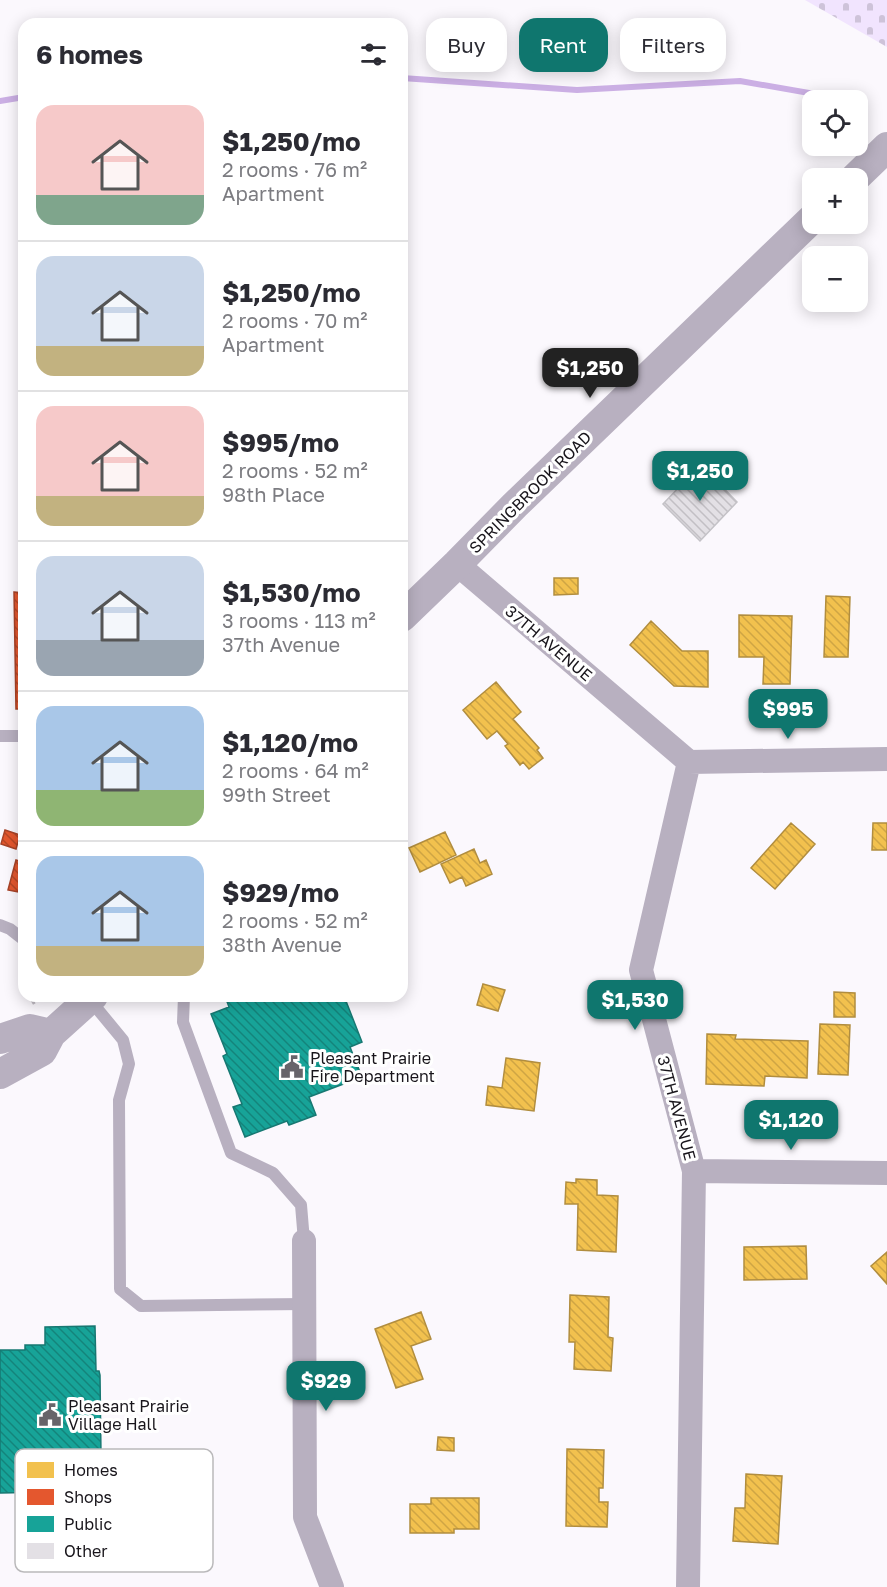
<!DOCTYPE html>
<meta charset="utf-8">
<style>
body{margin:0;font-family:"Golos Text",sans-serif;background:#f7f7f7;color:#2b2b33;height:100vh;display:flex;flex-direction:column;font-size:22px;white-space:nowrap}
*{box-sizing:border-box;margin:0}
p{font-size:20px;color:#7c7c81}
.icon{flex:none;width:33px;height:33px;fill:none;stroke:currentColor;stroke-width:2;stroke-linecap:round;stroke-linejoin:round}
.map{position:relative;flex:1;overflow:hidden}
.sheet{position:absolute;left:18px;top:18px;width:390px;height:984px;display:flex;flex-direction:column;background:#fff;border-radius:18px;box-shadow:0 3px 15px #0003}
.sheet>*{flex:none}
.banner{position:absolute;left:426px;top:18px;width:370px;height:54px;display:flex;gap:12px}
.controls{position:absolute;left:802px;top:90px;display:grid;gap:12px}
.controls a{display:grid;place-items:center;width:66px;height:66px;border-radius:12px;background:#fff;box-shadow:0 3px 15px #0003;font-size:30px}
.price{position:absolute;translate:-50% -51px;padding:0 14px;border-radius:12px;background:#0f766e;color:#fff;font-size:20px;line-height:39px;filter:drop-shadow(0 2px 3px #0008)}
.price::after{content:'';position:absolute;left:50%;top:36px;width:18px;height:14px;margin-left:-9px;background:inherit;clip-path:polygon(0 0,100% 0,50% 100%)}
.price.selected{background:#222;color:#fff}
ul{padding:0;list-style:none}
li{display:flex;align-items:center;gap:18px;height:150px;padding:0 18px}
li+li{border-top:2px solid #e1e1e2}
li span{display:grid;place-items:center;flex:none;width:168px;height:120px;border-radius:18px;color:#555}
li>.icon{margin-inline-start:auto}
span .icon{width:72px;height:72px;fill:#fffc;stroke-width:1}
li b{font-size:26px}
h2{display:flex;justify-content:space-between;align-items:center;height:72px;padding:0 18px;font-size:26px}
.tag{padding:0 21px;border-radius:18px;background:#fff;box-shadow:0 3px 15px #0003;font-size:21px;line-height:54px}
.tag.selected{background:#0f766e;color:#fff}
.map>svg:first-child{display:block}
</style>
<div class="map">
<svg width="887" height="1587" viewBox="0 0 887 1587">
<defs>
<pattern id="cemetery-stones" width="16" height="16" patternUnits="userSpaceOnUse" patternTransform="scale(1.5)"><rect width="16" height="16" fill="#f1e4fe"/><path d="M2 7V4a2 2 0 0 1 4 0v3zM10 15v-3a2 2 0 0 1 4 0v3z" fill="#cec3d9"/></pattern>
<pattern id="homes-back-hatch" width="6" height="6" patternUnits="userSpaceOnUse" patternTransform="scale(1.5)"><rect width="6" height="6" fill="#f2c14e"/><path d="M-1 5l2 2M0 0l6 6M5-1l2 2" fill="none" stroke="#cfa544"/></pattern>
<pattern id="shops-back-hatch" width="6" height="6" patternUnits="userSpaceOnUse" patternTransform="scale(1.5)"><rect width="6" height="6" fill="#e4572e"/><path d="M-1 5l2 2M0 0l6 6M5-1l2 2" fill="none" stroke="#b84726"/></pattern>
<pattern id="public-back-hatch" width="6" height="6" patternUnits="userSpaceOnUse" patternTransform="scale(1.5)"><rect width="6" height="6" fill="#17a398"/><path d="M-1 5l2 2M0 0l6 6M5-1l2 2" fill="none" stroke="#14847b"/></pattern>
<pattern id="building-back-hatch" width="6" height="6" patternUnits="userSpaceOnUse" patternTransform="scale(1.5)"><rect width="6" height="6" fill="#e3e0e5"/><path d="M-1 5l2 2M0 0l6 6M5-1l2 2" fill="none" stroke="#c2bfc4"/></pattern>
</defs>
<rect width="100%" height="100%" fill="#fbf8fd"/>
<!-- cemetery -->
<path fill="url(#cemetery-stones)" d="M805,0H887V47Z"/>
<!-- homes -->
<path fill="url(#homes-back-hatch)" stroke="#b18d3f" stroke-width="1.5" d="M554,578H578V594L554,595Z
M826,596L850,597L848,657H824Z
M739,615L792,616L790,684H763L764,657H739Z
M651,621L682,651H708V687L674,686L630,645Z
M496,682L521,712L513,719L539,748L537,750L543,758L529,769L523,762L520,765L505,746L508,744L497,731L487,739L463,710Z
M791,823L815,844L775,889L751,868Z
M873,823H887V850H872Z
M445,832L456,855L420,872L409,848Z
M474,849L480,863L486,860L492,874L466,886L462,877L450,883L441,864Z
M483,984L505,990L498,1011L477,1005Z
M834,992L855,993V1017H834Z
M820,1024L850,1025L848,1075L818,1074Z
M707,1034L736,1035L735,1039L808,1041L807,1078L765,1076L764,1086L706,1084Z
M506,1058L540,1063L534,1111L486,1105L488,1086L502,1088Z
M576,1179L597,1180V1195L618,1196L616,1252L577,1250L578,1204H565L566,1182L576,1183Z
M806,1246L807,1279L744,1280V1247Z
M887,1252V1284L871,1266Z
M570,1295L609,1297L608,1337L613,1338L611,1371L574,1369L575,1342H569Z
M421,1312L431,1339L411,1346L423,1379L396,1388L375,1329Z
M438,1437L454,1438V1451L437,1450Z
M567,1449L604,1450L603,1488H599V1502H608L607,1527L566,1526Z
M746,1474L782,1476L778,1544L733,1541L735,1508H745Z
M431,1498H479V1529H454V1533H410V1504H431Z"/>
<!-- shops -->
<path fill="url(#shops-back-hatch)" stroke="#a74328" stroke-width="1.5" d="M14,592L24,593V709H16Z
M5,830L20,835L16,849L1,844Z
M24,855V893L8,890L16,860L22,862Z"/>
<!-- public -->
<path fill="url(#public-back-hatch)" stroke="#177872" stroke-width="1.5" d="M233,996H344L362,1042L350,1047L362,1077L309,1097L316,1115L289,1125L287,1121L245,1137L233,1107L242,1104L223,1056L227,1054L211,1014L229,1007L226,999Z
M95,1326L96,1371H99L100,1375L101,1455L65,1456V1492H63V1501H51L50,1492L0,1493V1350H25V1345H45V1327Z"/>
<g fill="none" stroke-linecap="round" stroke-linejoin="round">
<!-- stream -->
<path stroke="#cbafe4" stroke-width="6" d="M402,78L577,90L740,81L832,97
M0,101L24,97"/>
</g>
<!-- building -->
<path fill="url(#building-back-hatch)" stroke="#c4c2c7" stroke-width="1.5" d="M699,463L737,502L700,541L663,504L684,482L682,479Z"/>
<g fill="none" stroke-linecap="round" stroke-linejoin="round">
<!-- path -->
<path stroke="#c0bbc3" stroke-width="4" stroke-dasharray="3 4.5" stroke-linecap="butt" d="M32,1003L44,996"/>
<!-- service -->
<path stroke="#b8b0c0" stroke-width="12" d="M0,736H24
M0,925L10,929L24,940
M184,996L183,1022L231,1153L273,1173L301,1205L304,1241
M90,1000L123,1040L129,1064L119,1100L120,1289L141,1306L305,1304"/>
<!-- minor -->
<path stroke="#b8b0c0" stroke-width="24" d="M457,564L689,762L641,970L694,1171L688,1587
M689,762L887,759
M694,1171L887,1173
M304,1241L305,1517L332,1587"/>
<!-- tertiary -->
<path stroke="#b8b0c0" stroke-width="30" d="M855,178L887,147
M402,617L457,564L515,505L813,218
M0,1039L30,1029L51,1034
M0,1074L42,1051L51,1034L93,996"/>
</g>
<!-- icons -->
<defs>
<g id="civic-bare" transform="scale(1.8)"><path d="M-.6-6.5H3V-4.5H.6V-3L4-1V1h2V6H-6V1h2V-1L-.6-3ZM-1.2 2.5V6h2.4V2.5Z" fill="#67646a" stroke="#fff" stroke-width="2.5" paint-order="stroke"/></g>
</defs>
<g fill-rule="evenodd">
<use href="#civic-bare" x="292" y="1067"/>
<use href="#civic-bare" x="50" y="1415"/>
</g>
<g text-anchor="middle" dominant-baseline="central" stroke-width="6" stroke-linejoin="round" paint-order="stroke">
<!-- street labels -->
<g font-size="16" fill="#18151b" stroke="#fff">
<text transform="translate(530 492) rotate(-45)">SPRINGBROOK ROAD</text>
<text transform="translate(549 643) rotate(40)">37TH AVENUE</text>
<text transform="translate(677 1108) rotate(75)">37TH AVENUE</text>
</g>
<!-- poi labels -->
<g font-size="16" fill="#18151b" stroke="#fff" text-anchor="start">
<text x="310" y="1058">Pleasant Prairie<tspan x="310" dy="18">Fire Department</tspan></text>
<text x="68" y="1406">Pleasant Prairie<tspan x="68" dy="18">Village Hall</tspan></text>
</g>
</g>
<!-- legend -->
<rect x="15" y="1449" width="198" height="123" rx="9" fill="#fff" stroke="#bab9bb" stroke-width="1.5"/>
<rect x="27" y="1462" width="27" height="16" fill="#f2c14e"/>
<rect x="27" y="1489" width="27" height="16" fill="#e4572e"/>
<rect x="27" y="1516" width="27" height="16" fill="#17a398"/>
<rect x="27" y="1543" width="27" height="16" fill="#e3e0e5"/>
<g font-size="16" fill="#18151b">
<text x="64" y="1476">Homes</text>
<text x="64" y="1503">Shops</text>
<text x="64" y="1530">Public</text>
<text x="64" y="1557">Other</text>
</g>
</svg>
<div class="controls">
<a><svg class="icon" aria-label="locate" viewBox="0 0 24 24"><circle cx="12" cy="12" r="6"/><path d="M12 2v4M12 18v4M2 12h4M18 12h4"/></svg></a>
<a>+</a>
<a>−</a>
</div>
<b class="price selected" style="left:590px;top:399px">$1,250</b>
<b class="price" style="left:700px;top:502px">$1,250</b>
<b class="price" style="left:788px;top:740px">$995</b>
<b class="price" style="left:635px;top:1031px">$1,530</b>
<b class="price" style="left:791px;top:1151px">$1,120</b>
<b class="price" style="left:326px;top:1412px">$929</b>
<div class="banner">
<a class="tag">Buy</a>
<a class="tag selected">Rent</a>
<a class="tag">Filters</a>
</div>
<section class="sheet">
<h2>6 homes<svg class="icon" aria-label="filters" viewBox="0 0 24 24"><path d="M4 7h16M4 17h16"/><circle cx="9" cy="7" r="2"/><circle cx="15" cy="17" r="2"/></svg></h2>
<ul>
<li><span style="background:linear-gradient(#f6c9c9 75%,#7fa58c 0)"><svg class="icon" aria-label="home" viewBox="0 0 24 24"><path d="M3 11l9-7 9 7M6 9v11h12V9"/></svg></span><div><b>$1,250/mo</b><p>2 rooms · 76 m²</p><p>Apartment</p></div></li>
<li><span style="background:linear-gradient(#c9d6e8 75%,#c2b280 0)"><svg class="icon" aria-label="home" viewBox="0 0 24 24"><path d="M3 11l9-7 9 7M6 9v11h12V9"/></svg></span><div><b>$1,250/mo</b><p>2 rooms · 70 m²</p><p>Apartment</p></div></li>
<li><span style="background:linear-gradient(#f6c9c9 75%,#c2b280 0)"><svg class="icon" aria-label="home" viewBox="0 0 24 24"><path d="M3 11l9-7 9 7M6 9v11h12V9"/></svg></span><div><b>$995/mo</b><p>2 rooms · 52 m²</p><p>98th Place</p></div></li>
<li><span style="background:linear-gradient(#c9d6e8 70%,#9aa5b1 0)"><svg class="icon" aria-label="home" viewBox="0 0 24 24"><path d="M3 11l9-7 9 7M6 9v11h12V9"/></svg></span><div><b>$1,530/mo</b><p>3 rooms · 113 m²</p><p>37th Avenue</p></div></li>
<li><span style="background:linear-gradient(#a9c7e8 70%,#8fb573 0)"><svg class="icon" aria-label="home" viewBox="0 0 24 24"><path d="M3 11l9-7 9 7M6 9v11h12V9"/></svg></span><div><b>$1,120/mo</b><p>2 rooms · 64 m²</p><p>99th Street</p></div></li>
<li><span style="background:linear-gradient(#a9c7e8 75%,#c2b280 0)"><svg class="icon" aria-label="home" viewBox="0 0 24 24"><path d="M3 11l9-7 9 7M6 9v11h12V9"/></svg></span><div><b>$929/mo</b><p>2 rooms · 52 m²</p><p>38th Avenue</p></div></li>
</ul>
</section>
</div>
